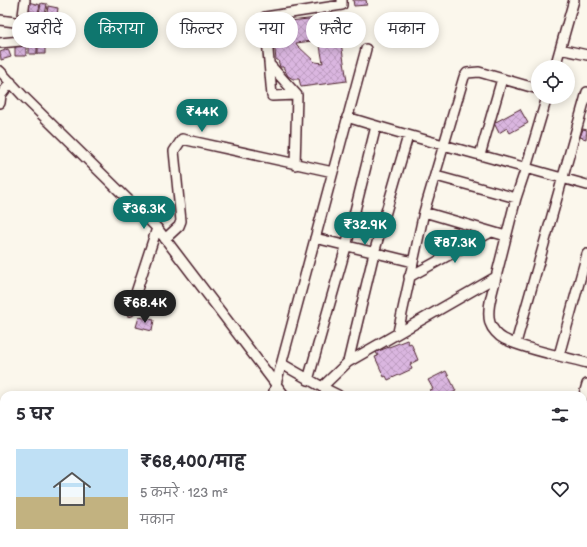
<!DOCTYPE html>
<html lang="hi">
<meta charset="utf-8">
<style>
body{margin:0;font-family:"Balsamiq Sans","Playpen Sans Deva",sans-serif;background:#f7f7f7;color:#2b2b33;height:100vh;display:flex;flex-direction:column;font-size:15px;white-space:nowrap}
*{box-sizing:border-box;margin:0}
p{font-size:13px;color:#7c7c81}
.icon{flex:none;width:22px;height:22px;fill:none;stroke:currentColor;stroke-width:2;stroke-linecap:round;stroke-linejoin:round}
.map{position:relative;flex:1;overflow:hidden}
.sheet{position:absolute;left:0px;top:391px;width:587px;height:156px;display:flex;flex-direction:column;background:#fff;border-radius:12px 12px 0 0;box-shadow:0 2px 10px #0003}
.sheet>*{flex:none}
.guide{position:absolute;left:12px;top:12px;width:563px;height:36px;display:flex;gap:8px}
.tools{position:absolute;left:531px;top:60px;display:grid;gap:8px}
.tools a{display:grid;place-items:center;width:44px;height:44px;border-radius:50%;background:#fff;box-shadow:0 2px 10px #0003;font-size:20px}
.price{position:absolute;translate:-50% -34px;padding:0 9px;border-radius:14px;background:#0f766e;color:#fff;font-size:13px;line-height:26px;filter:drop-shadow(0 1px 2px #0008)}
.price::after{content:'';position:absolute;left:50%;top:24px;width:12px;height:9px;margin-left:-6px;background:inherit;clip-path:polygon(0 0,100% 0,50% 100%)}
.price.current{background:#222;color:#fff}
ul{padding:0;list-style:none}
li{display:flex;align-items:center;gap:12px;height:100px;padding:0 16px}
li+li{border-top:1px solid #e1e1e2}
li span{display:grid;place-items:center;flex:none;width:112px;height:80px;border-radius:0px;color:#555}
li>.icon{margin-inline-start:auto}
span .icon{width:48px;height:48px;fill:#fffc;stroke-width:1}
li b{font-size:17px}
h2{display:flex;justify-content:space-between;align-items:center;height:48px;padding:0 16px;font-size:17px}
.tag{padding:0 14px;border-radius:18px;background:#fff;box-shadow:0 2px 10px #0003;font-size:14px;line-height:36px}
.tag.current{background:#0f766e;color:#fff}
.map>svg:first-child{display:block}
</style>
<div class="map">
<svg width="587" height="547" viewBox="0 0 587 547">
<defs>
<pattern id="building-cross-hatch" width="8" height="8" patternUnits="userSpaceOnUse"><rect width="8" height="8" fill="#dab6e0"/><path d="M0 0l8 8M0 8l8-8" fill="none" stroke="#bd9cc0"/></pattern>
</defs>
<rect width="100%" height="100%" fill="#fbf7ec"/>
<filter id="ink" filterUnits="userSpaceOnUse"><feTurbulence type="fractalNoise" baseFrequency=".025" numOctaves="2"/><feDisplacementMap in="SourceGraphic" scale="8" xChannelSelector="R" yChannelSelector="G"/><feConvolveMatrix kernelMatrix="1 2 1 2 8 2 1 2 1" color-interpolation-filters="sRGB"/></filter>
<g filter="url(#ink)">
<!-- building -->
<path fill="url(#building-cross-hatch)" stroke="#4a1f2b" d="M353,0H366L367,5L354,6Z
M28,2L40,5L38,13L26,10Z
M41,3L47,4L45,15L39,14Z
M48,6L58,8L57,15L47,13Z
M46,17L53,19L51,25L44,24Z
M54,17L60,18L59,26L52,25Z
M326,17L328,39L296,43L297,45L315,62L323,63L320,46L341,43L347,81L301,87L299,79H293L288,76L283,67H280L278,60H276L272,23Z
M61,18L67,20L65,28L59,26Z
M45,26L61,30L59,39L43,35Z
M29,42H37V54H29Z
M38,42H45V54H38Z
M15,43H26V56H15Z
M8,49L11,57L1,60L0,52Z
M520,109L528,123L510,133L507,128L499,133L494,123Z
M583,129L587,130L586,139L580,137Z
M139,317L154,320L152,331L136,327Z
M407,340L409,344L411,343L418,360L410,364L412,369L388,380L386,376L384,377L375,357L378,356L376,352Z
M446,371L456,391L448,395H433L430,390L433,389L428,380Z"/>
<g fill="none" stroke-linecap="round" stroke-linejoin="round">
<!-- minor casing -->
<g stroke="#4a1f2b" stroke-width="12">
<path id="minor" d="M0,20L22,23
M0,43L42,39V29L22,23L25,0
M560,49L587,55
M270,65L297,95
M555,67L574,0
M0,71L25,98L157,228L284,395
M547,97L526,168L587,185
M0,103L1,95L11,82
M347,117C407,136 467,151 526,168L516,198L496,277
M480,155L502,79
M295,165L297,95L272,96L265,17L342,5V0
M436,176L516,198
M424,212L506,236
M315,238L413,262
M165,239L179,226L181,221L174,151L182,139L333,172
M409,277L491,232
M130,311L157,228
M398,332L424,212L464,77L467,73L479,72L538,89
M516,343L587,92
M559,355L587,254
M348,362L374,253L408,136
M282,364L322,387L348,362L496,277C493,291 486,309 490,323C492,329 498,336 504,339C527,350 562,356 587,363
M308,380L346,247L376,126
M322,387L338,395
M273,395L366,49
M583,398L587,384
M583,435L587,420
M583,479L587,464
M0,520L4,525
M583,525L587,510
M17,543L20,547
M395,543L398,547
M461,543L475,547
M227,547L229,543
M505,547L506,543
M541,547L542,543
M552,547L553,543
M564,547L565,543
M577,547L578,543"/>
</g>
<!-- minor -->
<use href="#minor" stroke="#fbf7ec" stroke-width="9"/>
</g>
</g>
</svg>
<div class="tools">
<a><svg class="icon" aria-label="locate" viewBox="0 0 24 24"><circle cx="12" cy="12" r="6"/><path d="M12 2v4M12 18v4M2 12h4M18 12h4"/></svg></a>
</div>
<b class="price" style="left:202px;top:133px">₹44K</b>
<b class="price" style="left:144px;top:230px">₹36.3K</b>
<b class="price" style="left:365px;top:246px">₹32.9K</b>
<b class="price" style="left:455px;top:264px">₹87.3K</b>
<b class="price current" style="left:145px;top:324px">₹68.4K</b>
<div class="guide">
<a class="tag">खरीदें</a>
<a class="tag current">किराया</a>
<a class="tag">फ़िल्टर</a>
<a class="tag">नया</a>
<a class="tag">फ़्लैट</a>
<a class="tag">मकान</a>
</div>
<section class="sheet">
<h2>5 घर<svg class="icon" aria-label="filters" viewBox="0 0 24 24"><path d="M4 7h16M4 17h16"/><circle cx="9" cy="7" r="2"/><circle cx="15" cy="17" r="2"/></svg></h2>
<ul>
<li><span style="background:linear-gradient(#bfe0f5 60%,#c2b280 0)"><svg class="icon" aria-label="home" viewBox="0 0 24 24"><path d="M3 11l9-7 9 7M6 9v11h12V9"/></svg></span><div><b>₹68,400/माह</b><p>5 कमरे · 123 m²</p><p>मकान</p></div><svg class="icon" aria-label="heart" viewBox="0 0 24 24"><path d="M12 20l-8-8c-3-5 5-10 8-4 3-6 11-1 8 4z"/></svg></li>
</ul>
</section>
</div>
